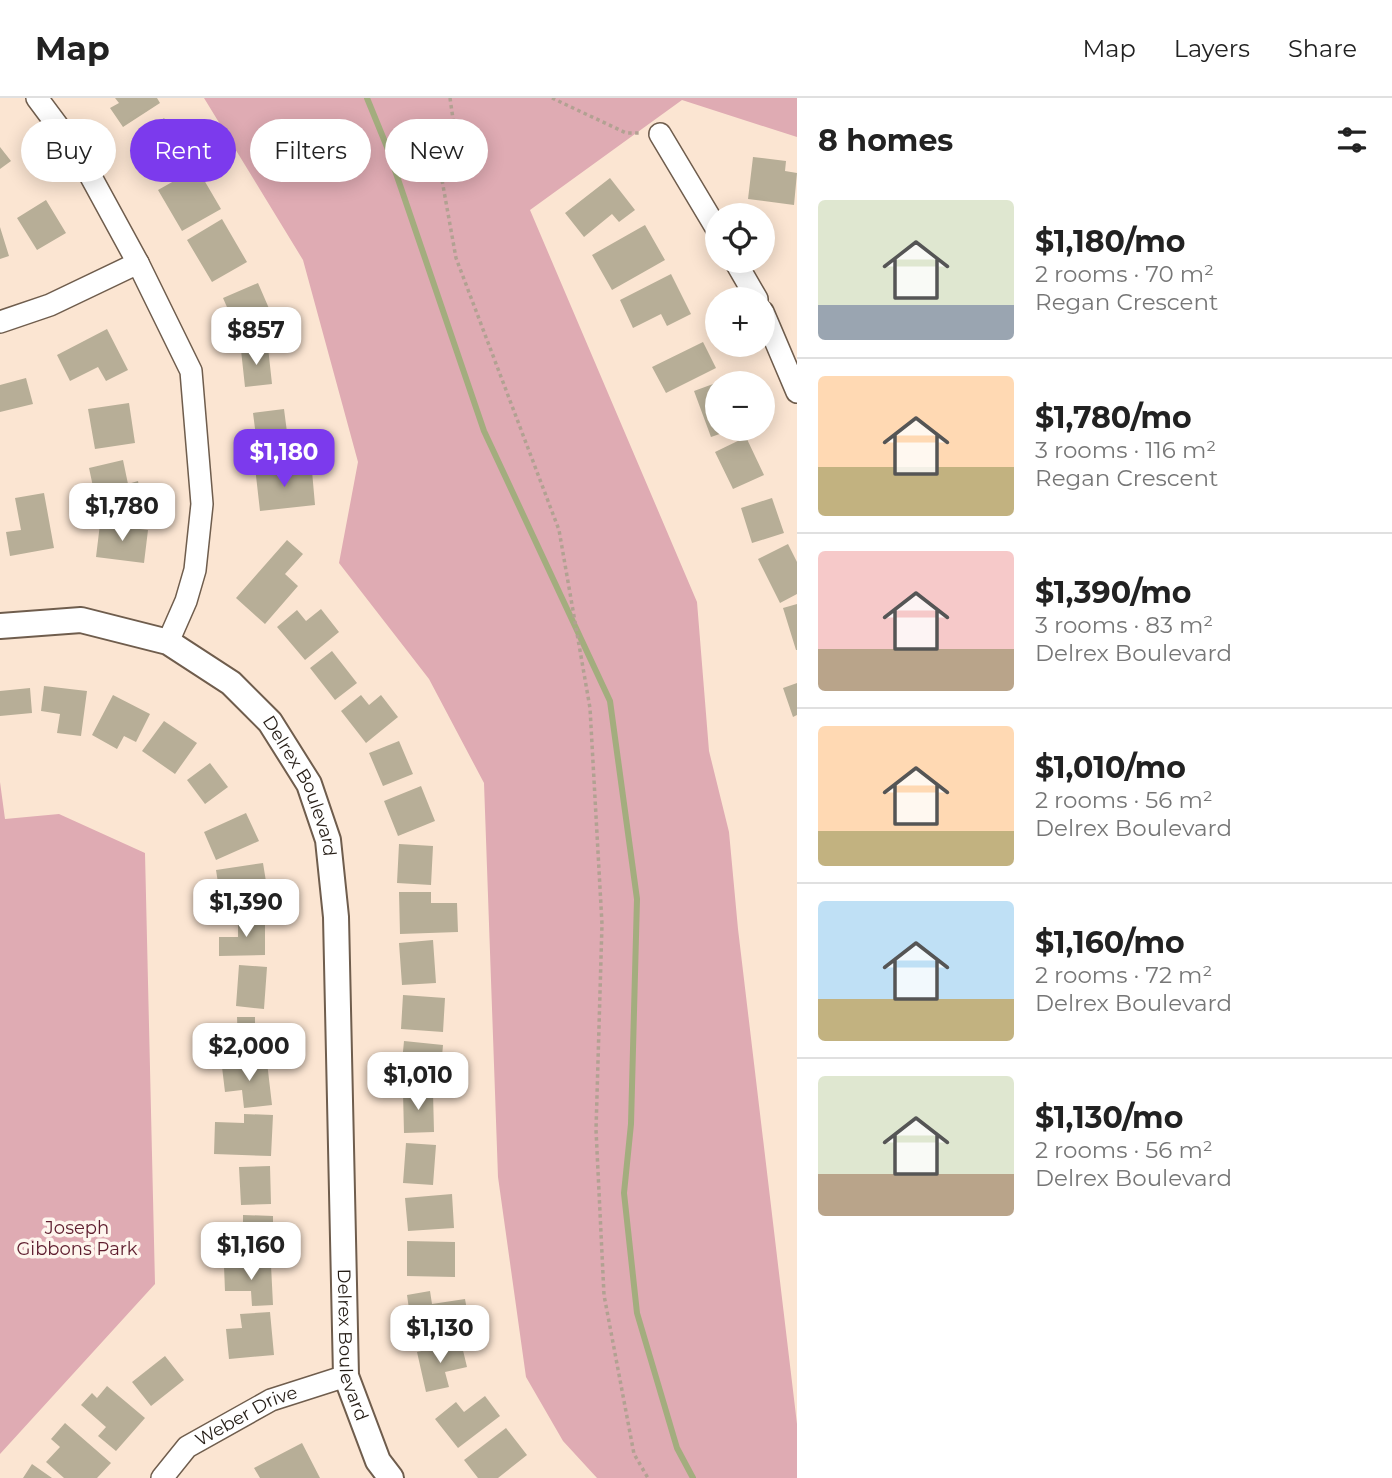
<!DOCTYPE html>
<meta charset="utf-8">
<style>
body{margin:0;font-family:Montserrat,sans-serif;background:#f6f6f6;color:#222;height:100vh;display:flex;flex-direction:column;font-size:26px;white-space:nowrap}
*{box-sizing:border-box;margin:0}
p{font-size:23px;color:#767676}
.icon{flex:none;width:38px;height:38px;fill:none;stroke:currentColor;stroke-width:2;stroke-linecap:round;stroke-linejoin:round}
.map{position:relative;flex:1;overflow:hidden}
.details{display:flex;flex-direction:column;background:#fff;width:595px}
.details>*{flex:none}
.top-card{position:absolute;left:21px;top:21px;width:665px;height:63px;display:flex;gap:14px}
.buttons{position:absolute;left:705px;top:105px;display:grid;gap:14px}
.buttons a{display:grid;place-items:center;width:70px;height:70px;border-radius:50%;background:#fff;box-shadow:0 4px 18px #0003;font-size:35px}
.price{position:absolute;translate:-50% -60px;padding:0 16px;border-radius:14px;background:#fff;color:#222;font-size:23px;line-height:46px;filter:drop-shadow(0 2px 4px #0008)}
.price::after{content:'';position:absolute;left:50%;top:42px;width:21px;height:16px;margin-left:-10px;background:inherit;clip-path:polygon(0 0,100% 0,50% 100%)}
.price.current{background:#7c3aed;color:#fff}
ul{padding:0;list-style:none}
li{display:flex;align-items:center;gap:21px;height:175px;padding:0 21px}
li+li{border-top:2px solid #e0e0e0}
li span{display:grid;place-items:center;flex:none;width:196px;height:140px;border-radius:7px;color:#555}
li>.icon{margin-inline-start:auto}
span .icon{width:84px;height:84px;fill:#fffc;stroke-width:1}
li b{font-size:30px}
h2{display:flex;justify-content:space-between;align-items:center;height:84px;padding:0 21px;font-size:30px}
.chip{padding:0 24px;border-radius:32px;background:#fff;box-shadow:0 4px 18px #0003;font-size:24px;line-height:63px}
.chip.current{background:#7c3aed;color:#fff}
header{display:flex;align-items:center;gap:42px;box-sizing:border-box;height:98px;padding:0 35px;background:#fff;border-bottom:2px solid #e0e0e0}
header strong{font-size:33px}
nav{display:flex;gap:38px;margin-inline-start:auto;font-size:24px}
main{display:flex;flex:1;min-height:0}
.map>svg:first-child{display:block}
</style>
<header>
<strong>Map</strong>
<nav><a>Map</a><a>Layers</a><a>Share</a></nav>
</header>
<main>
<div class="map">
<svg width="797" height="1380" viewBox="0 0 797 1380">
<rect width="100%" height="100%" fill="#fbe5d2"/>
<!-- green -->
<path fill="#dfabb3" d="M204,0H797V39L682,2L530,112L697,504L709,653L729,734L738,831L797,1326V1380H597L563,1343L526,1279L498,1079L484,685L429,581L339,465L358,364L303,162Z
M0,684L5,721L59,716L145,755L155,1186L0,1356Z"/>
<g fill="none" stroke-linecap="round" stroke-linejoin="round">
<!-- stream -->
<path stroke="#a3ad7e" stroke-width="6" d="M367,0L387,49L484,333L610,603L637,801L631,1026L624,1095L637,1215L677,1350L693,1380"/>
</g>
<!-- building -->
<path fill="#b7ae97" d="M115,0H157L160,5L123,29L110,10L119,5Z
M164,20L188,53L155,76L131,43Z
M0,49L11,63L0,71Z
M753,59L786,63L785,73L797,75L794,107L748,101Z
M197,70L221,111L182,133L158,92Z
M610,80L635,112L619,124L612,116L584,139L565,115Z
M46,102L66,135L37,152L17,120Z
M222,121L247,164L212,184L187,142Z
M645,127L665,162L612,192L592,157Z
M0,129L9,158L0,161Z
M671,176L691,216L667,228L661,216L633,230L620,202Z
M258,185L274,222L235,239L226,218L230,216L223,200Z
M107,231L128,272L106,283L98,269L70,283L57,257Z
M703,244L716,270L666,295L652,269Z
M268,249L272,286L245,289L241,252Z
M26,280L33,306L0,314V287Z
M724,282L725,285H718V331H734L711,339L694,293Z
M129,305L135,345L95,351L88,311Z
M284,311L288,342L257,346L253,315Z
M746,339L764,377L733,391L715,354Z
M123,362L128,386L138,383L142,403L98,412L89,370Z
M277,366L278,377L312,373L315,407L260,413L255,369Z
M44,395L54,450L10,458L6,434L21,432L15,400Z
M772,400L784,435L752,445L741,410Z
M100,426L148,432L144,465L96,459Z
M287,442L303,456L285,476L298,488L265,526L236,500Z
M788,446L797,464V496L780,505L758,461Z
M797,506V552H796L783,510Z
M321,511L339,534L305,562L277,529L297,512L306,523Z
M332,553L357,585L335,602L310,570Z
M797,585V617L793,619L783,590Z
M44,588L87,593L81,638L57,635L60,616L41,613Z
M30,590L32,615L0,618V593Z
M113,597L150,616L136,644L124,638L117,651L92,637Z
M361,597L369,607L381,597L398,619L366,645L341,613Z
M164,623L197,645L175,676L142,653Z
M399,643L413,676L383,688L369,655Z
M210,665L228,689L205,706L187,682Z
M421,688L435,723L398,738L384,703Z
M246,715L259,743L216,762L204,734Z
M399,746L433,748L431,787L397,785Z
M263,765L269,802L244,806L243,800L221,804L216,772Z
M399,794H431V805H457L458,834L400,836Z
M265,818V857L219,858V839H238V819Z
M433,842L436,885L402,887L399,845Z
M239,867L267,869L264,911L236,908Z
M403,897L445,900L443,934L401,931Z
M237,919H255V927H267L268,958H223V946H238Z
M404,943L443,947L441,970L426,969L425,988L400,985Z
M267,964L272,1007L244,1010L242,992L225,994L222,969Z
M403,994H433L434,1034L404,1035Z
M244,1016L273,1017L271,1058L214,1056L215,1024L244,1025Z
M406,1045L436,1047L433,1087L403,1085Z
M270,1068L271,1106L241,1107L239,1069Z
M452,1096L454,1130L408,1133L405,1100Z
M243,1117L273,1118V1158L243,1157Z
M407,1143L455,1144V1179L407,1178Z
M271,1167L273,1207L252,1208L251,1193H225L224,1168Z
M430,1193L432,1206L465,1201L470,1229L413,1239L407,1197Z
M270,1214L274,1257L229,1261L226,1231L242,1230L240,1216Z
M461,1244L467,1269L445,1274L449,1289L426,1294L417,1254Z
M165,1258L184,1282L151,1308L132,1284Z
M107,1288L145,1320L116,1353L98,1338L106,1329L81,1307L92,1295L97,1300Z
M485,1298L500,1318L458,1350L435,1321L456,1304L464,1314Z
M65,1325L111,1365L97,1380H64L46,1364L60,1349L51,1341Z
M506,1330L527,1357L498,1380H478L464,1362Z
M302,1345L320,1380H260L254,1370Z
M32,1366L52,1380H23Z"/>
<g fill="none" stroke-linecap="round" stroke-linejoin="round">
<!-- minor casing -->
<g stroke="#6f5d4d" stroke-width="24">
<g id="minor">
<path d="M37,0L78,55L138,165L191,273L202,406L195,472L186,503L168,544"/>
<path d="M660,36L718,133"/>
<path d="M735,163L757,201"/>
<path d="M763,214L797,294"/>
<path d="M0,224L50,207L138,165"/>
<path id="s1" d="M162,1380L187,1349L271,1302L346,1278"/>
</g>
</g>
<!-- tertiary casing -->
<g stroke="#6f5d4d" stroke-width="28">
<g id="tertiary">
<path id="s2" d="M0,528L81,522L168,544L231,585L270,624L309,686L328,742L336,819L346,1278L378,1363L391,1380"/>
</g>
</g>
<!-- path -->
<path stroke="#b2a192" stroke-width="3.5" stroke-dasharray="3.5 3.5" stroke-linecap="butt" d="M450,0L454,28L442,82L456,160L559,432L590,610L602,826L596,1032L604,1197L634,1356L648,1380
M552,0L626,35H640"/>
<!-- minor -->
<use href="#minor" stroke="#fff" stroke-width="21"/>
<!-- tertiary -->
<use href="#tertiary" stroke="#fff" stroke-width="24"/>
</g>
<g text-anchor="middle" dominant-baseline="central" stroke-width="7" stroke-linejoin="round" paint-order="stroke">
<!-- street labels -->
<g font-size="18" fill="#251d16" stroke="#fef5ed">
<text stroke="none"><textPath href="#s2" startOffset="373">Delrex Boulevard</textPath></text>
<text stroke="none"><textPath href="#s2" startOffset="940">Delrex Boulevard</textPath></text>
<text stroke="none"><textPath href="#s1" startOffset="107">Weber Drive</textPath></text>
</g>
<!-- park labels -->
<g font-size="18" fill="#5d1c2d" stroke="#fef5ed">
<text x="77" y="1130">Joseph<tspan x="77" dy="21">Gibbons Park</tspan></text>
</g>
</g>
</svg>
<div class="buttons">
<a><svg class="icon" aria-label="locate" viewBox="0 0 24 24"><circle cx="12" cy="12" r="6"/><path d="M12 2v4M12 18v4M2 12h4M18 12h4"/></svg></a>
<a>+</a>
<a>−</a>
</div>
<b class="price" style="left:256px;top:269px">$857</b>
<b class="price current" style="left:284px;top:391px">$1,180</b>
<b class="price" style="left:122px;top:445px">$1,780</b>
<b class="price" style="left:246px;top:841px">$1,390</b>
<b class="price" style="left:249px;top:985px">$2,000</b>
<b class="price" style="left:418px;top:1014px">$1,010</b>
<b class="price" style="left:251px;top:1184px">$1,160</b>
<b class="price" style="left:440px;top:1267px">$1,130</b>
<div class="top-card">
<a class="chip">Buy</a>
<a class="chip current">Rent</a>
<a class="chip">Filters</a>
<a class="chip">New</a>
</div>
</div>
<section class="details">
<h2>8 homes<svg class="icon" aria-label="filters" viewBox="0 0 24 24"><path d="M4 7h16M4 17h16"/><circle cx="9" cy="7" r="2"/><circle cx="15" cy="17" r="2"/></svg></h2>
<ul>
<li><span style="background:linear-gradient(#dfe7d0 75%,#9aa5b1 0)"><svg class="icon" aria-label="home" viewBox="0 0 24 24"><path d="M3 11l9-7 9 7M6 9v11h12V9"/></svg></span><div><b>$1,180/mo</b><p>2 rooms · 70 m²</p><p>Regan Crescent</p></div></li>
<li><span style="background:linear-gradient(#ffd9b3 65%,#c2b280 0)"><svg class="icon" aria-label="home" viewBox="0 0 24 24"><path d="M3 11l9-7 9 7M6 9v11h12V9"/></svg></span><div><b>$1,780/mo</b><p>3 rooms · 116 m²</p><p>Regan Crescent</p></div></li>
<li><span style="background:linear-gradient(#f6c9c9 70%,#b9a48a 0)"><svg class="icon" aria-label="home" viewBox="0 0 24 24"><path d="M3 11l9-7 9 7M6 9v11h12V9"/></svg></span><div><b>$1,390/mo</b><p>3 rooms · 83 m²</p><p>Delrex Boulevard</p></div></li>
<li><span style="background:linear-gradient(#ffd9b3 75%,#c2b280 0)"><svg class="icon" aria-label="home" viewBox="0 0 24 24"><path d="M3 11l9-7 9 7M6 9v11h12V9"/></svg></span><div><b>$1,010/mo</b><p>2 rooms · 56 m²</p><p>Delrex Boulevard</p></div></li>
<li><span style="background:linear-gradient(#bfe0f5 70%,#c2b280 0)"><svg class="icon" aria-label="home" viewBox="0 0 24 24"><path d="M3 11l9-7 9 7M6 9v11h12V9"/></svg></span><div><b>$1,160/mo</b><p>2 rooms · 72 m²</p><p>Delrex Boulevard</p></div></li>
<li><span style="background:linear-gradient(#dfe7d0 70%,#b9a48a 0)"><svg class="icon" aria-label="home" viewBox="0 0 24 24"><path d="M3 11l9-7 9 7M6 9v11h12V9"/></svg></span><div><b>$1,130/mo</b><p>2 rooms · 56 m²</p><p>Delrex Boulevard</p></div></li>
</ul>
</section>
</main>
